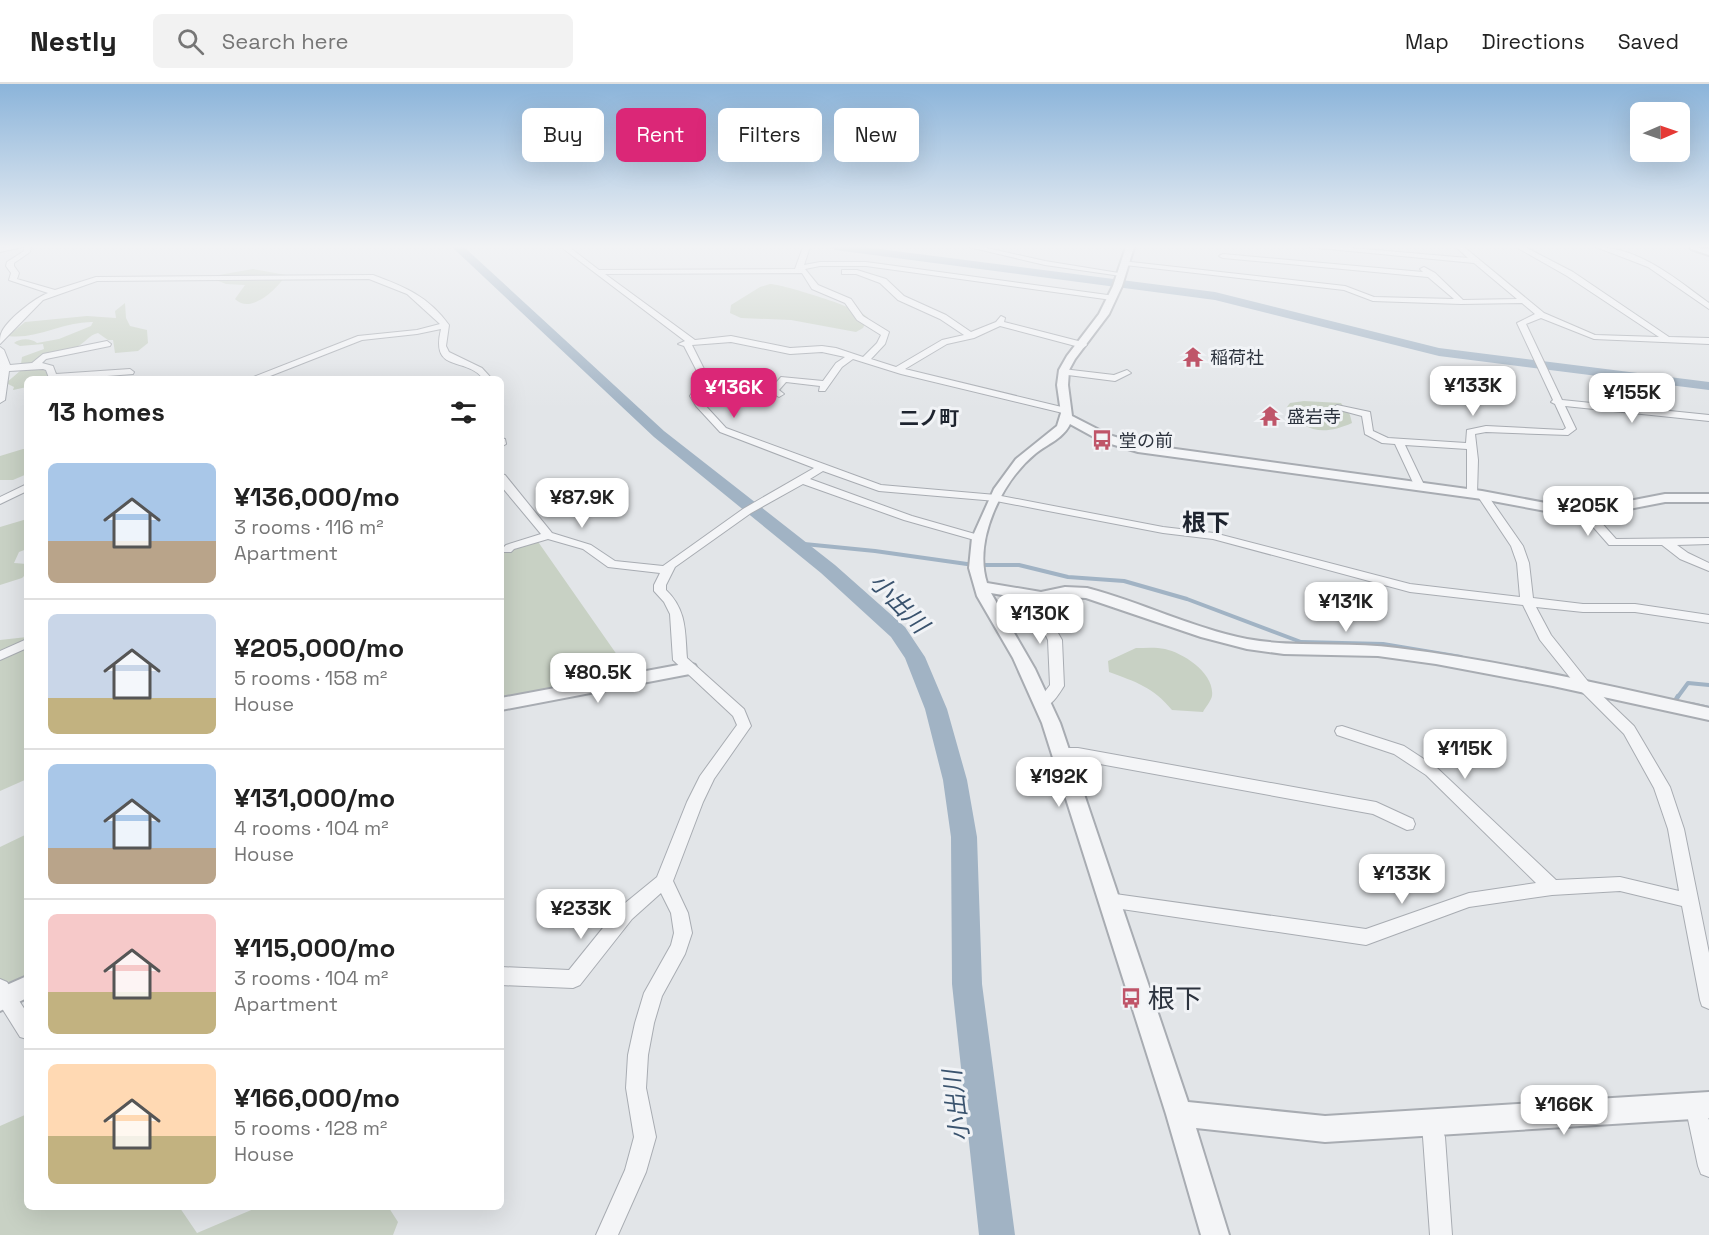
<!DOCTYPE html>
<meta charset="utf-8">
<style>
body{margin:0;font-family:"Space Grotesk","Noto Sans JP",sans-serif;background:#f2f2f2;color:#222;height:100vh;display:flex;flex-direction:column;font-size:22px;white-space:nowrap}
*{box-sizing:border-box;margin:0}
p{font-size:20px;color:#767676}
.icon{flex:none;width:33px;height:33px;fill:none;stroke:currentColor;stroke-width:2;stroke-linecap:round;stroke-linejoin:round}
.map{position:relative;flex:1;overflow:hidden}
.sheet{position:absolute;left:24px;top:292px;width:480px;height:834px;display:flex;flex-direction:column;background:#fff;border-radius:9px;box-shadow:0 6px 24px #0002}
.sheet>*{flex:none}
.banner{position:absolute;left:522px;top:24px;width:570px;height:54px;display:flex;gap:12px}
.needle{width:39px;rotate:88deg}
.fabs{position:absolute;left:1630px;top:18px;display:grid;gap:12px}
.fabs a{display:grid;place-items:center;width:60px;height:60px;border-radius:9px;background:#fff;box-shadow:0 6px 24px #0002;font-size:30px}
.price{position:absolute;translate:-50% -51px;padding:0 14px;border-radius:12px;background:#fff;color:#222;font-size:20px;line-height:39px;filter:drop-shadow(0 2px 3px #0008)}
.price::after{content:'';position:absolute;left:50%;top:36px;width:18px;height:14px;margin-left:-9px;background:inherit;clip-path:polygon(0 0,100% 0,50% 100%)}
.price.on{background:#db2777;color:#fff}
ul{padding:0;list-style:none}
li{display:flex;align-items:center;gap:18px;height:150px;padding:0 24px}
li+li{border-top:2px solid #e0e0e0}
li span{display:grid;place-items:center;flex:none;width:168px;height:120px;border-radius:9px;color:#555}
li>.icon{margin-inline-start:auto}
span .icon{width:72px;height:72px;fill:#fffc;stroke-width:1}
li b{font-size:26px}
h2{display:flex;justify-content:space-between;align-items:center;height:72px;padding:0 24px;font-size:26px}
.tag{padding:0 21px;border-radius:9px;background:#fff;box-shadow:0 6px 24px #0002;font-size:21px;line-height:54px}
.tag.on{background:#db2777;color:#fff}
header{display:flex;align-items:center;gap:36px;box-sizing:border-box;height:84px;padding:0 30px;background:#fff;border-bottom:2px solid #e0e0e0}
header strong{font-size:28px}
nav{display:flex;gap:33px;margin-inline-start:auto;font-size:21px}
.search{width:420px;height:54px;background:#f2f2f2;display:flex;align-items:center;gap:15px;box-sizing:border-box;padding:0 21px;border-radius:9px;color:#767676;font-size:22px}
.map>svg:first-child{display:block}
</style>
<header>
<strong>Nestly</strong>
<div class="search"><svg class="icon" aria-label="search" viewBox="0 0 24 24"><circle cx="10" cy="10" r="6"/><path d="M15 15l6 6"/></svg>Search here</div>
<nav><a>Map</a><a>Directions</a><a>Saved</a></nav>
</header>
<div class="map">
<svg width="1709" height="1151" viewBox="0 0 1709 1151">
<rect width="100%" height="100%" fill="#e2e5e8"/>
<!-- green -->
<path fill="#c8d1c4" d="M253,185L286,191C278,204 251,231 235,215L245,201L226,200L216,196L219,191Z
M770,200C782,200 863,225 868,234L863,244L856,248L791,236L741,234L730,229L731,221L760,203Z
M125,219L126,234L130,242L147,246L148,259L138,267L115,269L113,256H108L98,249C89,251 86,258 78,262C63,270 46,269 31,279L34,282L53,284L61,294L110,291L117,295L27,296V303L13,306L14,303L6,299L20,287L22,273L44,265L43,260L20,262L14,259C20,254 31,254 37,259L59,255L91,242L93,238C65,237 36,256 8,252L25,238L87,232L116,234L115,227Z
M1304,317L1341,319L1350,331L1352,339C1325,351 1304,350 1287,323L1290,319Z
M23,365H27V390L13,396H0V372Z
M27,435V465L19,468L14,479L27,480V489L22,494L0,501V443Z
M534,452L629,588L501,614V470L507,462Z
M27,553V695L0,707V556Z
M1136,564C1145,564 1156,563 1165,565C1183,569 1215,589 1212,612C1211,617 1205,624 1203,628L1172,626C1153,603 1136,598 1109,588L1108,577Z
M27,750V895L0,909V763Z
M27,1030V1124H180L197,1149L256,1124H389L398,1138L393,1151H0V1042Z"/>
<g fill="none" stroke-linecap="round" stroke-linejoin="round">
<!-- stream-far1 -->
<path stroke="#a1b3c4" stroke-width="4" d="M794,459L875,467L974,481
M981,481H1019L1068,493L1124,497L1187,515L1301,558L1383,560L1461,573
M1677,614L1688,599L1709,601"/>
<!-- stream -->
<path stroke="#a1b3c4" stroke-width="4.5" d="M1675,617L1678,612
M1689,620L1709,624"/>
<!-- river -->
<path fill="#a1b3c4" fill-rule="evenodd" d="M452,163H464L664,347L835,481L905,543L925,573L947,625L967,696L977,753L982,900L1015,1151H979L952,900L951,753L943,696L925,625L905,574L891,553L821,489L654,353Z
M830,163H864L1215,208L1439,264L1709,298V306L1439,272L1215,216L835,166Z"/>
<!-- minor casing -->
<g stroke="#a8acb2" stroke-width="2">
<path id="minor" d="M22,163L0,168V164Z
M24,163H31L30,168L14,179V182L19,189L17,195L55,206L96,193L373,191C405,203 428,212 449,241L446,262L449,268L482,284L493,296H484C467,271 430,291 441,245L417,250L362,256L260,296H246L358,252L417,246L440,240L407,210L369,195L97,197L43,216L0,260C0,257 0,252 1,250C5,237 36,213 48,209L9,196L11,189L6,182L7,178L24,167Z
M561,163H569L599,186L795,185L803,163H810L804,181L820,178H866L1115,212V216H1112L866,182H820L805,185L818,201L851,215L863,232L889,248L885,260L871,275L896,283L942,256L964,251L940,235L898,216L880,199L856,190H842V186H857L886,195L904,212L946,231L971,248L996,238L1001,232L1005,234L1004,238L1086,259L1087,261L1083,264L1000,242L974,254L947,260L905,285L1070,325V329L1067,330L901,290L853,275L842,283L825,307H819L820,302L786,298L779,306L784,310L779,313L769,307L781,293L823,297L836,279L845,273L822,268L790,270L731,258L692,261L709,295L700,312L703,319L726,344L881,401L996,411L1163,443L1214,449L1410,500L1520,513L1517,479L1511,462L1477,411L1472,413L1467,410V365L1405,361L1425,403L1420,406L1416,405L1395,360L1382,359L1365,350L1362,332L1332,324L1337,321L1370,328L1373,347L1388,354L1466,359L1467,346L1486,342L1563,346L1566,344L1555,320L1551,318L1553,316L1517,239L1535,230L1522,219L1461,220L1373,217L1344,206L1125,181H1122V177L1345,202L1374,213L1454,215L1428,193L1223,174L1219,172L1223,170L1423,188L1420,185L1424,183L1435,189L1463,216L1517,215L1474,179L1308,163H1341L1468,174L1456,163H1464L1544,229L1595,251L1659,253L1567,192L1516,163H1525L1573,188L1669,253L1709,254V260L1594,255L1541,234L1526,240L1562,316L1709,331V337L1565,322L1576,345L1568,351L1486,348L1475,350L1478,376L1477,410L1486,409L1523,462L1529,479L1533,514L1583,520H1635L1709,531V539L1635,528H1583L1536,523L1551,551L1590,600L1634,642L1670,703L1684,745L1709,869V925L1702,922L1700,916L1682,822L1620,807L1552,811L1469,823L1366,861L1108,823L1102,821L1099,816L1102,811L1108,809L1366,845L1469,809L1536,799L1426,691L1394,670L1337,651L1335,647L1337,643L1342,642L1404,662L1436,683L1556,796L1620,793L1679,807L1668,745L1654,704L1624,650L1580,606L1540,556L1523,521L1410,508L1213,455L1163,449L996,417L879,407L823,387L810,395L912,432L982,452L984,454L978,457L904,436L803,400L751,429L675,483L666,501V506C687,526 685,548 687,574L744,625L751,642L714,695L703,718L673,797L688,829L692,849L685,870L662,912L654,939L648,971L646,1004L656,1053L646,1088L618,1151H596L625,1086L634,1053L626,1004L628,971L635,939L644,909L671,861L674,849L671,829L661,809L632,835L580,901L573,904L501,901V883L569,886L619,824L657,793L687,718L700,692L737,641L733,632L673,576L670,530L664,518L654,507V501L660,489L608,483L583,465L548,455L514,465L511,468H503L501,466L506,461L541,450L501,402V390L505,391L552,449L591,461L615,477L663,482L743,425L814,384L720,348L696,322L690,312L701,295L684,262L678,260L685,257ZM802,189L812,205L845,219L857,236L881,251L877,259L863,273L836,264L822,262L790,264L731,252L695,256L605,190Z
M969,163H983L1045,177L1125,190L1121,192L1045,181Z
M1596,163C1639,163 1676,195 1709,219V225L1648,183Z
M107,257L111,260L110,262L46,275L42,279L53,282L56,290L130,285L134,288L133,290L55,296L49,294L46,286L43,285L9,287L5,316L0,319V263L4,266L10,281L32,279L43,270Z
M1063,285L1114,291L1127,286L1131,289L1115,297L1060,290V286Z
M501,354L505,355L506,360L501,363Z
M27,400V407L0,420V413Z
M1586,425L1590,426L1616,455L1709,454V460L1677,461L1688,469L1709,479V487L1680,475L1662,461H1609L1580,428Z
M1043,508L1049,512L1050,535L1062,556L1064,602C1058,611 1051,625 1039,622L1037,618L1050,601L1048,556L1038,535L1037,512Z
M27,555V564L0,576V567Z
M1062,664H1078L1376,718L1413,735L1415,740L1413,745L1407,746L1373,730L1078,676L1057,674L1054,670L1057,666Z
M0,895L7,898L27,929V955L20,953L0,921Z
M1695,1011L1702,1014L1709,1036V1093L1701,1090L1698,1082L1685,1021L1688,1014Z
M1430,1030L1437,1033L1445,1053L1452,1151H1430L1423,1053L1420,1040L1423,1033Z"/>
</g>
<!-- tertiary casing -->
<g stroke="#a8acb2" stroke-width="4">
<path id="tertiary" d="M1126,163H1134L1122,202L1109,230L1075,275L1069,286L1068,301L1072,332L1109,351L1139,360L1482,407L1567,423H1598L1665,410H1709V418H1665L1598,431H1567L1482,415L1138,368L1101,357L1070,340C1063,355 1047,360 1035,370C1002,397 973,456 987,499L1041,508L1065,503L1087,504C1141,518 1192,544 1247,555C1296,564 1347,557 1397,564C1502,577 1606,601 1709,624V636L1553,602L1436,580L1378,572L1284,570L1247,565L1201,553L1086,514L1065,513L1041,518L991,509L1035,585L1060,639L1188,1018L1325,1032L1709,1008V1034L1325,1058L1196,1044L1229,1151H1201L1166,1030L1042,639L1013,574L977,512L969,484L972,454L994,405L1016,375L1057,342L1061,329L1057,301L1059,286L1067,272L1099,230L1113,202Z
M1690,163L1709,165V171L1691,165Z
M689,579L695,581L697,585L695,589L501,626V614Z
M27,892V914L0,927V904Z"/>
</g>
<!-- minor -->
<use href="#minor" fill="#f4f5f7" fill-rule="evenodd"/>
<!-- tertiary -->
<use href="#tertiary" fill="#f4f5f7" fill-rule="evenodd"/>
</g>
<!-- sky -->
<linearGradient id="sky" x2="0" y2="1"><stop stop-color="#8bb4da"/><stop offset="0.5" stop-color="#f2f3f5"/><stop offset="1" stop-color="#f2f3f5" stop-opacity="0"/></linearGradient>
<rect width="1709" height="325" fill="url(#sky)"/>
<!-- icons -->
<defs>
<g id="temple-bare" transform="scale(1.62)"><path d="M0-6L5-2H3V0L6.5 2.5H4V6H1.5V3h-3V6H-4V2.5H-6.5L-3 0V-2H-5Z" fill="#bf5569" stroke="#f1f3f6" stroke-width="2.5" paint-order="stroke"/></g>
<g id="bus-bare" transform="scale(1.62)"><path d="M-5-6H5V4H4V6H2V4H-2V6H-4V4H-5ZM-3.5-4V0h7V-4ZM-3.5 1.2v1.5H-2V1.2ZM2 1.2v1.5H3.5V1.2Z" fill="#bf5569" stroke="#f1f3f6" stroke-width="2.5" paint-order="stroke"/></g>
</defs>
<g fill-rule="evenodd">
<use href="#temple-bare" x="1193" y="273"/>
<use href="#temple-bare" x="1270" y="332"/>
<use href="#bus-bare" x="1102" y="356"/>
<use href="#bus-bare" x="1131" y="914"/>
</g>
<g text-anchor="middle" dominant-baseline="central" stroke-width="6" stroke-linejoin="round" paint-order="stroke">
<!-- far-poi labels -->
<g font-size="18" fill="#2c333e" stroke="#f1f3f6" text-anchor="start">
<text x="1210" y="273">稲荷社</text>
<text x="1287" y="332">盛岩寺</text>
<text x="1119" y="356">堂の前</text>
</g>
<!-- far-neighbourhood labels -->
<g font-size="20" font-weight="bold" fill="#1e242f" stroke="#f1f3f6">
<text x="929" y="334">二ノ町</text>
</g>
<!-- neighbourhood labels -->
<g font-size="24" font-weight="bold" fill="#1e242f" stroke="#f1f3f6">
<text x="1206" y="438">根下</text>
</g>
<!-- water labels -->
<g font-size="24" font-style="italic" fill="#3a536e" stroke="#f1f3f6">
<text transform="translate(899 519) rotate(46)">小出川</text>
<text transform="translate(956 1022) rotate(-97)">小出川</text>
</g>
<!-- near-poi labels -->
<g font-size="27" fill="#2c333e" stroke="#f1f3f6" text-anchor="start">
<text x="1148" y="914">根下</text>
</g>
</g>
</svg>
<div class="fabs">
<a><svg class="needle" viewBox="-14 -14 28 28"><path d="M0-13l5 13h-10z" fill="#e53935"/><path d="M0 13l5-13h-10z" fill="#767676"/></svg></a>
</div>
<b class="price" style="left:1473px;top:333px">¥133K</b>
<b class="price on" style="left:734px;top:335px">¥136K</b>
<b class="price" style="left:1632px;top:340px">¥155K</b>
<b class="price" style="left:582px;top:445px">¥87.9K</b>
<b class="price" style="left:1588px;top:453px">¥205K</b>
<b class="price" style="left:1346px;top:549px">¥131K</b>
<b class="price" style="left:1040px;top:561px">¥130K</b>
<b class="price" style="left:598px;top:620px">¥80.5K</b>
<b class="price" style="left:1465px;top:696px">¥115K</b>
<b class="price" style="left:1059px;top:724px">¥192K</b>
<b class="price" style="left:1402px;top:821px">¥133K</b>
<b class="price" style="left:581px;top:856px">¥233K</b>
<b class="price" style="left:1564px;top:1052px">¥166K</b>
<div class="banner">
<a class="tag">Buy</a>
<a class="tag on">Rent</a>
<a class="tag">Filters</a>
<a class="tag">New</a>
</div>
<section class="sheet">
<h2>13 homes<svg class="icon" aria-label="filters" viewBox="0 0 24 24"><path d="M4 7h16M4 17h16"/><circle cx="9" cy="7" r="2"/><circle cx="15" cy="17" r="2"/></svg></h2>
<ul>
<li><span style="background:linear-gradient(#a9c7e8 65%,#b9a48a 0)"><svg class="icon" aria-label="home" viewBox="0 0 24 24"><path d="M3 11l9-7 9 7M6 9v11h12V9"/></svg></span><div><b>¥136,000/mo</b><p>3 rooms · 116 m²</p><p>Apartment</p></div></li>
<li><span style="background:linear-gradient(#c9d6e8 70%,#c2b280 0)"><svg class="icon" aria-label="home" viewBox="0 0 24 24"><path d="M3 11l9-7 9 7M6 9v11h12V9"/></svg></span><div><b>¥205,000/mo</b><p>5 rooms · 158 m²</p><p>House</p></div></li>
<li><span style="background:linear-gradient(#a9c7e8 70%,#b9a48a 0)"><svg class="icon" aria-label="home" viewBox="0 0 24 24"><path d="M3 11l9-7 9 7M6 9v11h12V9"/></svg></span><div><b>¥131,000/mo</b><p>4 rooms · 104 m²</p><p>House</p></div></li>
<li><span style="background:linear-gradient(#f6c9c9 65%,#c2b280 0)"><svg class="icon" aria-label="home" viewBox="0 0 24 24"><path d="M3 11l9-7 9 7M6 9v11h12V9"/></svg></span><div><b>¥115,000/mo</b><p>3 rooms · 104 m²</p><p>Apartment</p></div></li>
<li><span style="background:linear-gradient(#ffd9b3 60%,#c2b280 0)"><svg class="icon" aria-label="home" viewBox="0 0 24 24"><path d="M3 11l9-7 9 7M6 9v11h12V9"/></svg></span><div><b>¥166,000/mo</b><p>5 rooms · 128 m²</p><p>House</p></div></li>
</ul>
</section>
</div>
